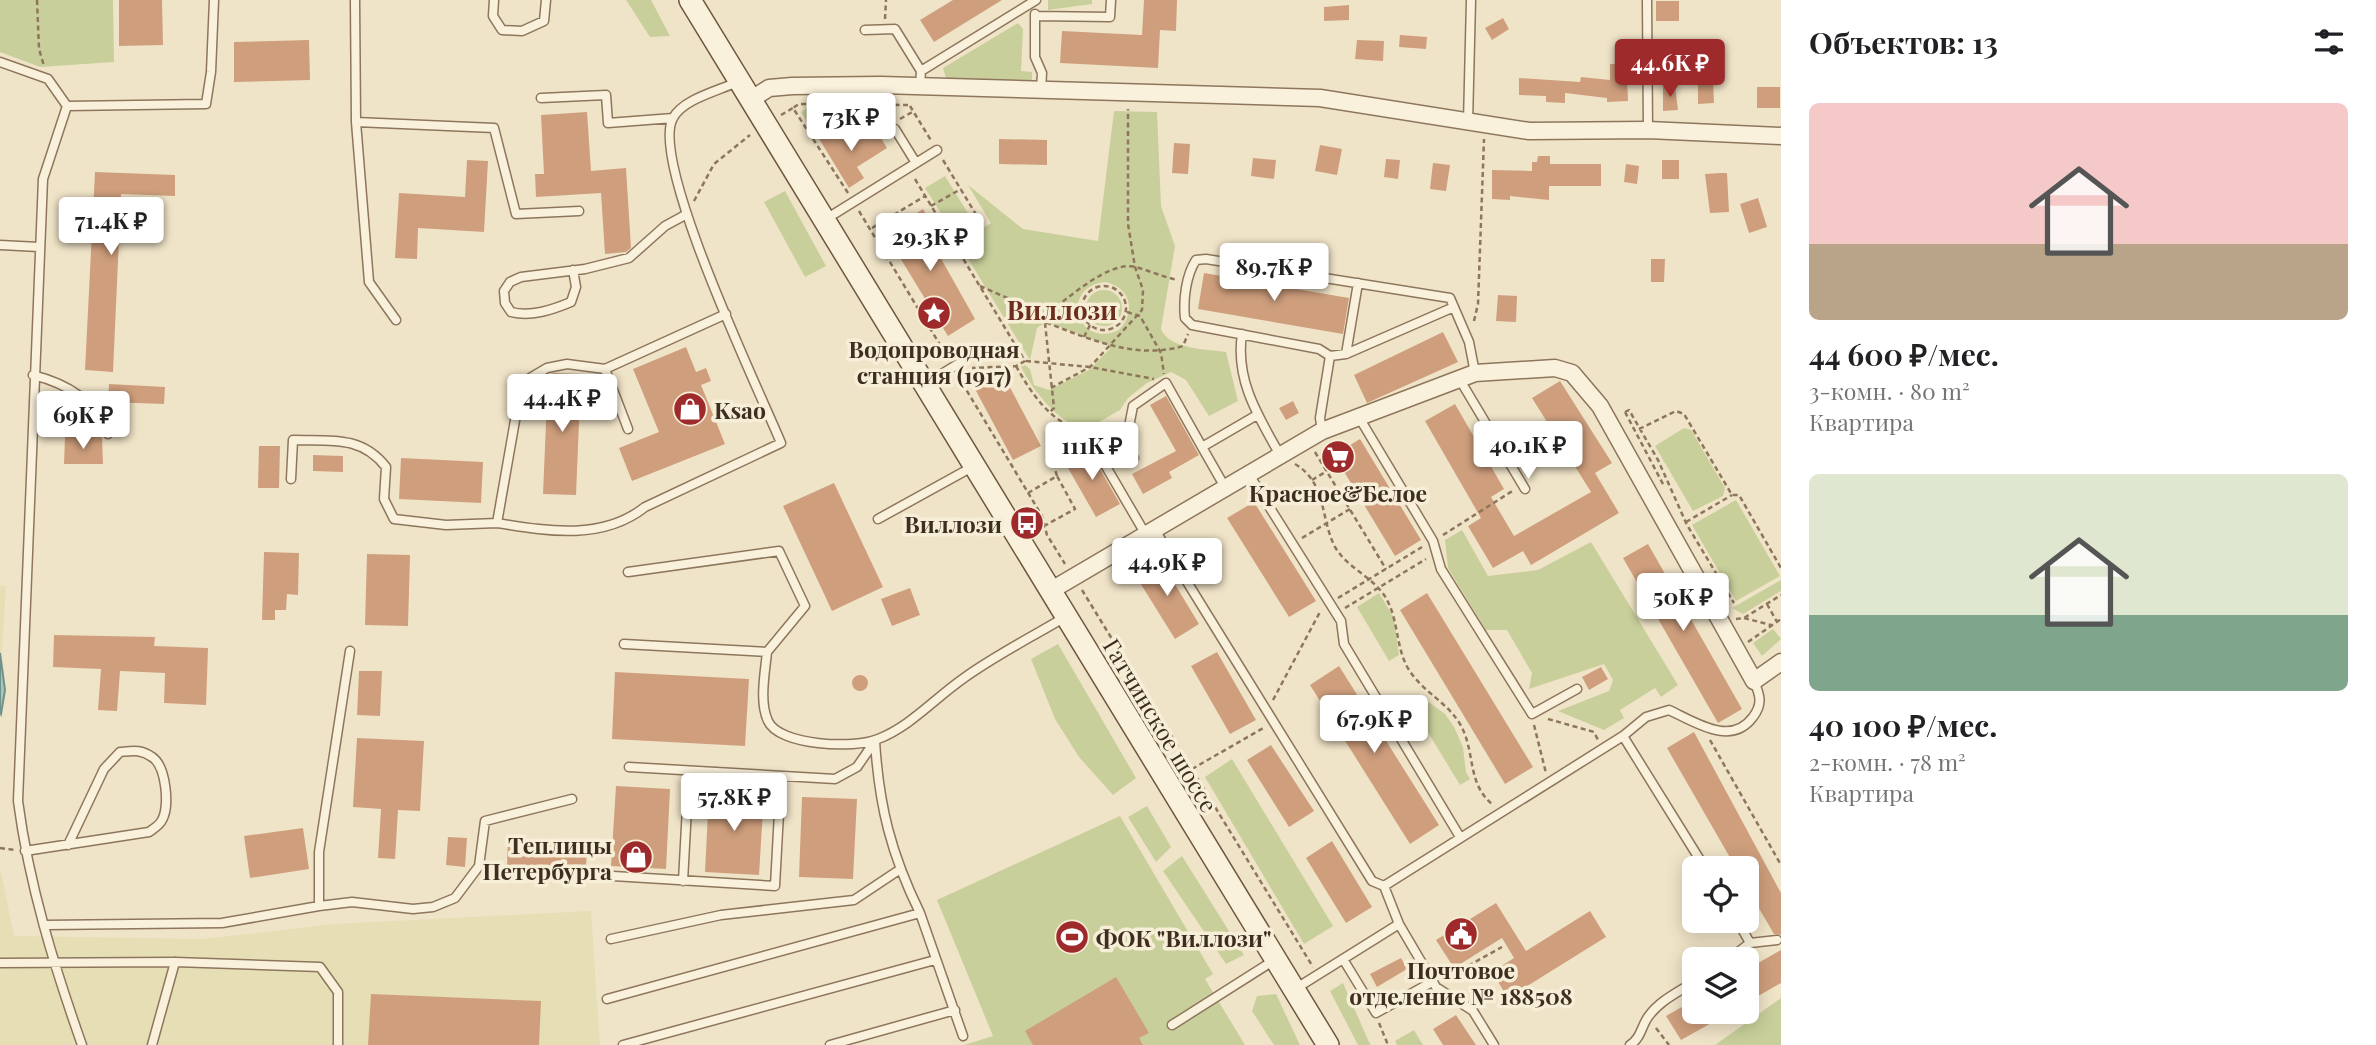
<!DOCTYPE html>
<html lang="ru">
<meta charset="utf-8">
<style>
body{margin:0;font-family:"Playfair Display",serif;background:#f2f2f2;color:#202124;height:100vh;display:flex;flex-direction:column;font-size:26px;white-space:nowrap}
*{box-sizing:border-box;margin:0}
p{font-size:23px;color:#757577}
.icon{flex:none;width:38px;height:38px;fill:none;stroke:currentColor;stroke-width:2;stroke-linecap:round;stroke-linejoin:round}
.map{position:relative;flex:1;overflow:hidden}
.panel{display:flex;flex-direction:column;background:#fff;width:595px}
.panel>*{flex:none}
.fabs{position:absolute;left:1682px;top:856px;display:grid;gap:14px}
.fabs a{display:grid;place-items:center;width:77px;height:77px;border-radius:10px;background:#fff;box-shadow:0 4px 18px #0003;font-size:35px}
.price{position:absolute;translate:-50% -60px;padding:0 16px;border-radius:7px;background:#fff;color:#222;font-size:23px;line-height:46px;filter:drop-shadow(0 2px 4px #0008)}
.price::after{content:'';position:absolute;left:50%;top:42px;width:21px;height:16px;margin-left:-10px;background:inherit;clip-path:polygon(0 0,100% 0,50% 100%)}
.price.selected{background:#9e2a2b;color:#fff}
ul{padding:0;list-style:none}
li{display:grid;align-content:center;gap:14px;height:371px;padding:0 28px}
li span{display:grid;place-items:center;height:217px;border-radius:10px;color:#555}
li>.icon{margin-inline-start:auto}
span .icon{width:126px;height:126px;fill:#fffc;stroke-width:1}
li b{font-size:30px}
h2{display:flex;justify-content:space-between;align-items:center;height:84px;padding:0 28px;font-size:30px}
main{display:flex;flex:1;min-height:0}
.map>svg:first-child{display:block}
</style>
<main>
<div class="map">
<svg width="1781" height="1045" viewBox="0 0 1781 1045">
<rect width="100%" height="100%" fill="#f0e4c8"/>
<!-- farmland -->
<path fill="#e6deb5" d="M0,585L6,586L0,680Z
M0,868L14,936L202,939L335,924L591,911L600,1045H0Z"/>
<!-- green -->
<path fill="#c9cf9b" fill-rule="evenodd" d="M0,0H113L114,62L40,67L0,52Z
M626,0H651L670,36L650,37Z
M1048,0H1092V4L1048,10Z
M1018,23L1023,29L1021,71L1032,72V81L946,78L943,68Z
M811,106H839L842,111L812,130L801,112Z
M1114,111L1157,112L1161,206L1175,246L1161,329C1170,350 1207,349 1226,352L1238,401L1209,416L1186,380L1171,372L1147,383L1128,398L1120,410L1085,430C1057,421 1034,392 1021,367L1025,365L1030,369L1034,385L1049,390L1089,370L1110,349L1108,345L1046,322L1037,328L1030,360L959,244L991,223L968,185L1023,229L1098,241ZM1106,282C1131,288 1136,312 1119,330C1076,350 1059,286 1106,282Z
M945,176L977,228L958,240L925,188Z
M785,191L826,266L805,277L764,202Z
M1086 308a18 18 0 1 1 36 0a18 18 0 1 1-36 0Z
M1684,428L1691,430L1725,488L1723,496L1693,511L1655,446Z
M1736,500L1780,576L1736,601L1692,525Z
M1462,530L1488,576L1538,570L1591,542L1678,685L1661,697L1655,688L1620,710L1624,718L1604,730L1558,711L1609,691L1613,680L1604,664L1529,689L1532,673L1507,630H1486L1448,568L1445,540Z
M1781,580V591L1743,614L1732,608Z
M1379,593L1394,618L1399,655L1389,661L1357,607Z
M1773,629L1781,639L1762,656L1753,643Z
M1058,644L1136,778L1113,795L1079,757L1055,719L1031,659Z
M1419,695L1445,714L1454,727L1463,747L1466,772L1470,779L1460,785L1409,701Z
M1232,759L1333,926L1304,944L1205,777Z
M1147,806L1171,847L1156,862L1128,817Z
M1120,816L1213,974L1205,979L1245,1045H964L993,1036L937,900Z
M1182,856L1244,955L1226,964L1163,871Z
M1343,983L1369,1042L1371,1045H1358L1330,991Z
M1276,994L1300,1045H1274L1252,1011L1257,996Z
M1781,998V1045H1715Z
M1414,1030L1423,1045H1397L1395,1041Z"/>
<!-- water -->
<path fill="#a9c4bc" stroke="#6f938a" stroke-width="2" d="M0,653L5,690L1,714L0,712Z"/>
<!-- building -->
<path fill="#cf9f7d" d="M119,0H162L163,45L119,46Z
M953,0H1002L934,42L920,20Z
M1144,0H1177L1176,31L1160,30L1158,68L1060,63L1062,31L1142,35Z
M1656,1H1679V21H1656Z
M1349,5V20L1324,21V7Z
M1503,18L1509,29L1492,40L1485,28Z
M1400,35L1427,37L1426,49L1399,47Z
M309,40L310,80L234,82V42Z
M1357,40L1384,41L1383,61L1355,59Z
M1610,64H1631V77H1627L1628,101L1607,102V98L1565,93V103L1546,102V96L1519,95V78L1580,82L1581,77L1610,80Z
M1698,80H1713L1714,103L1698,104Z
M1675,86L1678,110L1663,111V87Z
M1757,87H1780V108H1757Z
M587,112L591,171L626,168L631,248L626,252L605,254L601,193L536,197L535,174H544L541,115Z
M837,126L850,146L876,130L887,148L857,167L864,178L849,188L818,137Z
M999,139L1047,140V165L999,164Z
M1174,143L1190,144L1188,174L1172,173Z
M1320,145L1342,149L1337,175L1315,171Z
M1538,156H1550V164H1601V186H1549V200L1510,196V200L1492,199V170L1532,171V162H1537Z
M1253,158L1276,160L1274,179L1251,176Z
M1386,159L1400,160L1398,179L1384,177Z
M467,160L488,161L484,232L418,228L417,259L395,258L399,193L465,197Z
M1662,160H1679V179H1662Z
M1433,163L1450,165L1446,191L1430,189Z
M1626,164L1639,166L1637,184L1624,182Z
M95,172L175,175V196L121,194L113,372L85,370Z
M1720,173H1727L1729,212L1710,213L1705,174Z
M1758,198L1767,227L1749,233L1740,204Z
M923,209L938,234L930,239L975,319L948,336L938,320L931,324L923,311L930,307L885,233Z
M1651,259H1665L1664,282H1651Z
M1204,273L1349,298L1343,334L1198,309Z
M1498,295L1517,296L1516,322L1496,321Z
M1443,332L1458,362L1367,403L1354,375Z
M686,347L696,372L706,368L711,381L701,385L725,444L632,481L619,448L659,432L633,369Z
M554,373L581,374L576,495L543,494L548,375Z
M1003,374L1041,446L1013,460L975,389Z
M1560,381L1612,463L1595,473L1619,513L1531,565L1523,551L1493,568L1468,526L1481,518L1425,421L1455,404L1504,489L1491,497L1514,536L1591,492L1532,398Z
M109,384L165,387L164,404L108,402Z
M1166,396L1199,455L1169,472L1172,478L1143,494L1132,474L1176,451L1150,405Z
M1293,401L1299,413L1286,420L1279,408Z
M65,437H102L103,464H64Z
M1360,439L1421,540L1395,556L1334,455Z
M259,446H280L279,488H258Z
M1088,448L1120,504L1096,517L1064,461Z
M313,455L343,456V472L313,471Z
M401,458L483,462L481,503L399,499Z
M834,483L883,587L832,611L783,506Z
M1254,502L1316,601L1289,617L1227,518Z
M1648,544L1742,709L1718,723L1623,558Z
M264,552L299,553L298,595L287,594L286,610H275V620H262Z
M367,554L410,555L408,626L365,625Z
M1159,558L1199,624L1175,639L1134,573Z
M910,588L920,615L892,626L881,599Z
M1427,593L1533,767L1505,784L1400,610Z
M54,635L155,637L154,646L208,648L206,705L164,703L165,673L120,671L117,711L98,710L101,669L53,667Z
M1217,652L1256,720L1230,734L1191,666Z
M1339,666L1439,825L1410,844L1310,685Z
M1601,667L1608,679L1589,690L1582,677Z
M359,671H382L380,716L357,715Z
M615,672L749,679L745,746L612,739Z
M852 683a8 8 0 1 1 16 0a8 8 0 1 1-16 0Z
M1694,732L1781,893V935L1774,934L1746,886V868H1736L1667,748Z
M357,738L424,741L420,811L398,810L395,859L378,858L381,809L353,807Z
M1271,745L1314,811L1289,827L1247,760Z
M616,786L670,789L666,869L611,866Z
M709,792L764,794L759,875L705,872Z
M802,797L857,799L853,879L799,877Z
M303,828L309,869L250,878L244,836Z
M448,837L467,838L465,867L446,865Z
M508,839L587,842L586,869L507,867Z
M1332,841L1372,907L1346,923L1306,858Z
M1496,903L1526,951L1590,911L1606,937L1508,998L1492,972L1514,958L1502,938L1454,968L1436,940Z
M1781,950V983L1746,1003V970Z
M1401,958L1407,969L1377,987L1370,974Z
M1116,977L1149,1033L1139,1038L1143,1045H1033L1025,1031Z
M371,994L541,1001L539,1045H368Z
M1694,1000V1012H1731L1681,1040L1666,1016Z
M1456,1015L1476,1045H1443L1433,1029Z"/>
<g fill="none" stroke-linecap="round" stroke-linejoin="round">
<!-- lane casing -->
<g stroke="#8d765c" stroke-width="11">
<path id="lane" d="M355,0L356,122L369,282L396,320
M494,0L493,16L502,30L522,31L544,21L546,0
M1647,0L1648,130
M1035,14V57L1042,73L1041,89
M1036,16L1110,17L1111,0
M865,30L895,29L921,71
M0,62L48,79L67,106L206,104L211,72L214,0
M920,86L921,71L1036,0
M541,98L606,95L608,123L673,118
M67,106L43,179L18,801C29,885 54,966 82,1045
M356,122L494,128L516,214L579,211
M1468,123L1471,0
M895,129L916,163
M826,219L937,150
M0,245L39,247
M573,270L576,287L571,302C552,310 531,317 511,312L505,303L504,291L510,282L521,277L585,269L629,258L665,226L687,214
M726,314L605,369L567,364L547,368L530,378L520,392L497,523C547,531 602,541 645,507L781,443C759,390 649,161 673,118C683,99 718,91 737,82
M1242,334C1235,380 1258,416 1280,455
M1346,354L1358,283
M1330,356L1346,354L1454,307
M605,369L628,429
M33,375C68,384 94,400 108,434
M1460,380L1525,489
M927,383L963,361
M1360,419L1433,541L1441,569L1532,714L1577,689
M1322,431L1320,418L1330,356L1319,349L1192,325L1185,318C1183,300 1186,275 1196,260L1206,259L1450,298L1469,342L1475,373
M1087,434L1146,535
M1134,458L1126,442L1133,406L1166,383L1202,447
M1248,473L1341,621L1344,644L1460,837
M291,479L293,440C330,441 361,435 386,467L384,499L394,519L446,525L497,523
M1226,489L1202,447L1257,415
M878,519L974,466
M1155,530L1372,881L1384,886L1623,736L1646,717L1669,710C1695,722 1731,747 1753,717C1763,704 1760,695 1754,681
M624,644L767,652L805,606L779,551L628,572
M767,652C765,673 759,702 768,721C779,746 855,749 878,739C911,726 935,698 964,678C996,655 1032,637 1065,617
M1623,736L1705,868
M875,741C879,806 891,854 920,913
M629,767L835,779L857,767L875,741
M25,851L149,832C153,829 160,825 162,820C170,806 166,766 152,757C141,749 132,751 120,752L104,769L68,845
M613,876L775,886L781,776
M683,881L689,771
M319,906L352,902L413,909L433,907L455,898L479,866L485,821L572,799
M1399,924L1436,987L1473,1011L1494,1045
M46,925L222,923L319,906V852L350,651
M611,939L721,915L854,900L899,870
M1750,943L1777,940
M1343,959L1376,1013L1432,982
M1729,959L1750,943L1737,920
M0,963L175,962L320,967L338,992V1045
M1295,989L1399,924L1384,886
M607,999L920,913L963,1036
M1172,1025L1273,961
M152,1045L175,962
M623,1045L935,960
M830,1045L955,1010
M1630,1045C1641,1038 1641,1027 1648,1017C1659,1001 1678,992 1694,982"/>
</g>
<!-- street casing -->
<g stroke="#8d765c" stroke-width="19">
<path id="street" d="M750,100L769,88L792,86L881,85L1320,98L1529,131L1648,130L1781,136
M1050,591L1322,431L1475,373L1555,368L1572,373L1600,406L1754,681L1781,662"/>
</g>
<!-- secondary casing -->
<g stroke="#6f573f" stroke-width="24">
<path id="secondary" d="M690,0L1328,1045"/>
</g>
<!-- path -->
<path stroke="#8d765c" stroke-width="2.5" stroke-dasharray="5 3.5" stroke-linecap="butt" d="M37,0L39,49L44,66
M885,19L886,0
M910,106L932,142
M781,115L793,108
M900,119L914,111
M809,134L858,105
M943,160L983,226
M915,179L1025,361L1016,366L972,368
M848,193L793,108L799,104L910,105
M694,201L714,164L750,135
M931,206L961,189
M859,211L948,358
M872,228L925,196
M946,230L975,212
M980,286L1046,315C1067,299 1109,260 1136,267C1150,271 1163,277 1178,280
M1082 308a22 22 0 1 1 44 0a22 22 0 1 1-44 0Z
M1127,312L1140,316L1161,353L1164,374
M1046,315L1045,322C1089,339 1136,360 1183,346L1188,334
M1474,321L1478,304L1484,139
M1045,323L1054,408L1050,412
M1084,337L1090,325
M1026,361L1090,367L1154,379
M1016,366C1031,393 1048,418 1077,430
M958,376L1042,516L1047,535L1065,564
M1051,388L1090,367L1142,310L1143,290L1135,267L1128,224V109
M1625,412L1664,486
M1625,412L1629,410L1658,460L1687,525L1734,603
M1639,429L1676,411L1684,414L1732,495H1739L1781,568
M1315,452L1386,569
M1295,464C1327,483 1320,518 1335,547C1347,567 1367,574 1381,591C1400,614 1394,646 1409,670C1423,692 1447,702 1460,724C1476,751 1466,783 1493,805
M1057,476L1050,453L1078,439
M1312,480L1327,471
M1028,493L1057,476L1075,509L1044,526
M1686,522L1732,495
M1443,535L1514,490
M1302,538L1350,509
M1082,590L1313,967
M1338,598L1422,547
M1767,604L1777,622
M1345,608L1426,559
M1744,618L1771,625
M1736,619L1744,618L1781,595
M1748,642L1781,619
M1273,700L1321,610
M1548,719L1594,732L1598,740
M1534,725L1546,773
M1710,740L1781,865
M1192,769L1265,727
M0,848L15,850
M1446,978L1502,947
M1379,1023L1388,1045
M1656,1028L1669,1045"/>
<!-- lane -->
<use href="#lane" stroke="#faf1dc" stroke-width="8"/>
<!-- street -->
<use href="#street" stroke="#faf1dc" stroke-width="16"/>
<!-- secondary -->
<use href="#secondary" stroke="#faf1dc" stroke-width="21"/>
</g>
<!-- icons -->
<defs>
<g id="sight-disc" transform="scale(1.75)"><circle r="9.5" fill="#9e2a2b" stroke="#f7eed8"/><path d="M0-6L1.8-2.2L6-1.7L2.9 1.2L3.7 5.4L0 3.3L-3.7 5.4L-2.9 1.2L-6-1.7L-1.8-2.2Z" fill="#fff"/></g>
<g id="shop-disc" transform="scale(1.75)"><circle r="9.5" fill="#9e2a2b" stroke="#f7eed8"/><path d="M-5-2.5h2.3a2.7 3.5 0 0 1 5.4 0H5L5.5 6h-11ZM-1.5-2.5h3a1.5 2.3 0 0 0-3 0Z" fill="#fff"/></g>
<g id="supermarket-disc" transform="scale(1.75)"><circle r="9.5" fill="#9e2a2b" stroke="#f7eed8"/><path d="M-6-5.5h2.5l.6 2H6L4.5 2H-2.5L-4.4-4H-6ZM-1.5 3.2a1.3 1.3 0 1 0 .1 0ZM3 3.2a1.3 1.3 0 1 0 .1 0Z" fill="#fff"/></g>
<g id="bus-disc" transform="scale(1.75)"><circle r="9.5" fill="#9e2a2b" stroke="#f7eed8"/><path d="M-5-6H5V4H4V6H2V4H-2V6H-4V4H-5ZM-3.5-4V0h7V-4ZM-3.5 1.2v1.5H-2V1.2ZM2 1.2v1.5H3.5V1.2Z" fill="#fff"/></g>
<g id="civic-disc" transform="scale(1.75)"><circle r="9.5" fill="#9e2a2b" stroke="#f7eed8"/><path d="M-.6-6.5H3V-4.5H.6V-3L4-1V1h2V6H-6V1h2V-1L-.6-3ZM-1.2 2.5V6h2.4V2.5Z" fill="#fff"/></g>
<g id="stadium-disc" transform="scale(1.75)"><circle r="9.5" fill="#9e2a2b" stroke="#f7eed8"/><path d="M0-5a6.5 5 0 1 0 0 10a6.5 5 0 1 0 0-10ZM-3.5-1.8h7v3.6h-7Z" fill="#fff"/></g>
</defs>
<g fill-rule="evenodd">
<use href="#sight-disc" x="934" y="313"/>
<use href="#shop-disc" x="690" y="409"/>
<use href="#supermarket-disc" x="1338" y="457"/>
<use href="#bus-disc" x="1027" y="523"/>
<use href="#shop-disc" x="636" y="857"/>
<use href="#civic-disc" x="1461" y="934"/>
<use href="#stadium-disc" x="1072" y="937"/>
</g>
<g text-anchor="middle" dominant-baseline="central" stroke-width="7" stroke-linejoin="round" paint-order="stroke">
<!-- poi labels -->
<g font-size="23" font-weight="bold" fill="#3d2e20" stroke="#f7eed8">
<text x="934" y="348">Водопроводная<tspan x="934" dy="26">станция (1917)</tspan></text>
<text x="714" y="409" text-anchor="start">Ksao</text>
<text x="1338" y="492">Красное&amp;Белое</text>
<text x="1002" y="523" text-anchor="end">Виллози</text>
<text x="612" y="844" text-anchor="end">Теплицы<tspan x="612" dy="26">Петербурга</tspan></text>
<text x="1096" y="937" text-anchor="start">ФОК "Виллози"</text>
<text x="1461" y="969">Почтовое<tspan x="1461" dy="26">отделение № 188508</tspan></text>
</g>
<!-- street labels -->
<g font-size="23" fill="#3d2e20" stroke="#f7eed8">
<text transform="translate(1161 725) rotate(59)">Гатчинское шоссе</text>
</g>
<!-- quarter labels -->
<g font-size="26" font-weight="bold" fill="#6b2e1e" stroke="#f7eed8">
<text x="1062" y="309">Виллози</text>
</g>
</g>
</svg>
<div class="fabs">
<a><svg class="icon" aria-label="locate" viewBox="0 0 24 24"><circle cx="12" cy="12" r="6"/><path d="M12 2v4M12 18v4M2 12h4M18 12h4"/></svg></a>
<a><svg class="icon" aria-label="layers" viewBox="0 0 24 24"><path d="M12 4l9 5-9 5-9-5zM3 14l9 5 9-5"/></svg></a>
</div>
<b class="price selected" style="left:1670px;top:99px">44.6K ₽</b>
<b class="price" style="left:851px;top:153px">73K ₽</b>
<b class="price" style="left:111px;top:257px">71.4K ₽</b>
<b class="price" style="left:930px;top:273px">29.3K ₽</b>
<b class="price" style="left:1274px;top:303px">89.7K ₽</b>
<b class="price" style="left:562px;top:434px">44.4K ₽</b>
<b class="price" style="left:83px;top:451px">69K ₽</b>
<b class="price" style="left:1528px;top:481px">40.1K ₽</b>
<b class="price" style="left:1092px;top:482px">111K ₽</b>
<b class="price" style="left:1167px;top:598px">44.9K ₽</b>
<b class="price" style="left:1683px;top:633px">50K ₽</b>
<b class="price" style="left:1374px;top:755px">67.9K ₽</b>
<b class="price" style="left:734px;top:833px">57.8K ₽</b>
</div>
<section class="panel">
<h2>Объектов: 13<svg class="icon" aria-label="filters" viewBox="0 0 24 24"><path d="M4 7h16M4 17h16"/><circle cx="9" cy="7" r="2"/><circle cx="15" cy="17" r="2"/></svg></h2>
<ul>
<li><span style="background:linear-gradient(#f6c9c9 65%,#b9a48a 0)"><svg class="icon" aria-label="home" viewBox="0 0 24 24"><path d="M3 11l9-7 9 7M6 9v11h12V9"/></svg></span><div><b>44 600 ₽/мес.</b><p>3-комн. · 80 m²</p><p>Квартира</p></div></li>
<li><span style="background:linear-gradient(#dfe7d0 65%,#7fa58c 0)"><svg class="icon" aria-label="home" viewBox="0 0 24 24"><path d="M3 11l9-7 9 7M6 9v11h12V9"/></svg></span><div><b>40 100 ₽/мес.</b><p>2-комн. · 78 m²</p><p>Квартира</p></div></li>
</ul>
</section>
</main>
